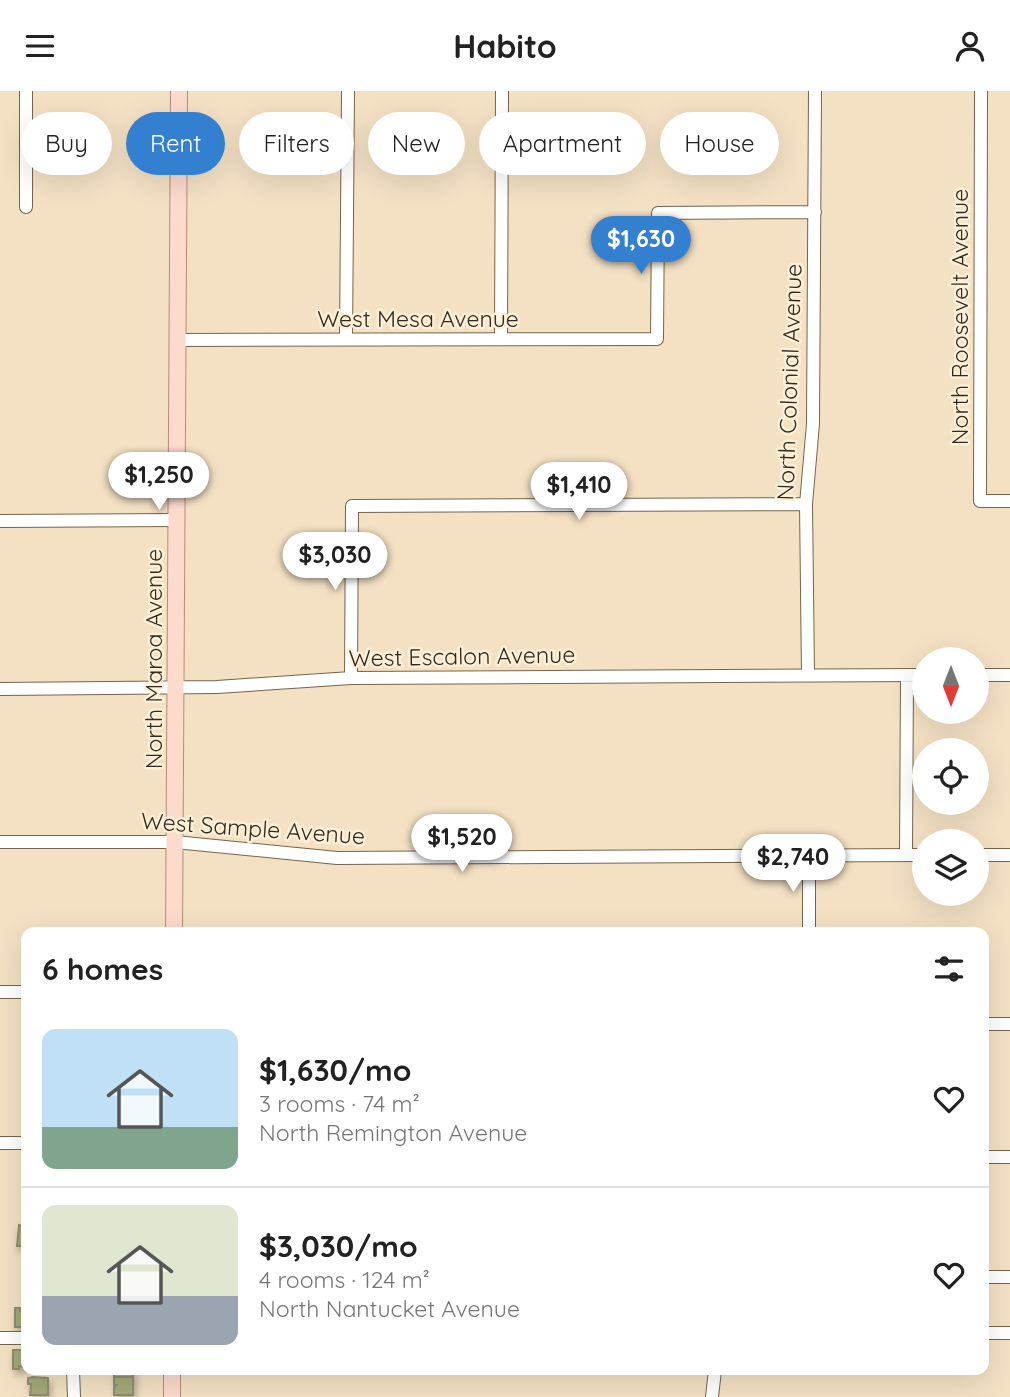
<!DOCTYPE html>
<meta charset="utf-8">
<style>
body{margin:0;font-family:Quicksand,sans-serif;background:#f6f6f6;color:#222;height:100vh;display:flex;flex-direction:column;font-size:26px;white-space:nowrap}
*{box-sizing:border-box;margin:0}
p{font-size:23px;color:#767676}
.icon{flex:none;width:38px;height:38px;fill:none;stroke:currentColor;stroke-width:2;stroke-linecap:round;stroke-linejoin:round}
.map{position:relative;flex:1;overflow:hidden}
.details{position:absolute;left:21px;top:836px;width:968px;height:448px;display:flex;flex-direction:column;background:#fff;border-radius:14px;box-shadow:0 7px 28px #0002}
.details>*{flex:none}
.top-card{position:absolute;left:21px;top:21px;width:970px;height:63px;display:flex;gap:14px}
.needle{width:46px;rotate:180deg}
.fabs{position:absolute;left:912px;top:556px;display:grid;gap:14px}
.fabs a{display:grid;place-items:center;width:77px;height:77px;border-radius:50%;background:#fff;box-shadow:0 7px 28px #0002;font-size:35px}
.price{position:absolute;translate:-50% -60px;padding:0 16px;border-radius:24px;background:#fff;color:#222;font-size:23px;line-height:46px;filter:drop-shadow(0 2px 4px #0008)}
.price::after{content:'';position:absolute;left:50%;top:42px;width:21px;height:16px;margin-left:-10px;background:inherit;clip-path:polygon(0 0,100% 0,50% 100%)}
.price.on{background:#3380d1;color:#fff}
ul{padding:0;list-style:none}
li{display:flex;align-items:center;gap:21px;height:175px;padding:0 21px}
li+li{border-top:2px solid #e0e0e0}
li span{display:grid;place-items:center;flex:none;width:196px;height:140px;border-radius:14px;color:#555}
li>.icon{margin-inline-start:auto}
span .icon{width:84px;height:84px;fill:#fffc;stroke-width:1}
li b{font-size:30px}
h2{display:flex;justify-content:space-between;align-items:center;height:84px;padding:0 21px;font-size:30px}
.chip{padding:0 24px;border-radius:32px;background:#fff;box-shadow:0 7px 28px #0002;font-size:24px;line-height:63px}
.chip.on{background:#3380d1;color:#fff}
header{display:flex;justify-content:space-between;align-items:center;height:91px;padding:0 21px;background:#fff;font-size:32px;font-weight:700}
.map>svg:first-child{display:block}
</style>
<header><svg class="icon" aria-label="menu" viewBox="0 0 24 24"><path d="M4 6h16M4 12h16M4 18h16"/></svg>Habito<svg class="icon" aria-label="person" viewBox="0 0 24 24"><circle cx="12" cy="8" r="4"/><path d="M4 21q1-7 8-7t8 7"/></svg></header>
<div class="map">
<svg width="1010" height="1306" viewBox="0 0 1010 1306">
<defs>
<filter id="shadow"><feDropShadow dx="2.5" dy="4.5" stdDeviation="3.5" flood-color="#0004"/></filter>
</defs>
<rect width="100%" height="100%" fill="#f4e1c4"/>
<!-- building -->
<path fill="#a4a977" stroke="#8b8e70" stroke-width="2" filter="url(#shadow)" d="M19,1134L26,1136L25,1155H17Z
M15,1217H20V1220L26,1218V1236H15Z
M13,1259H26V1277L19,1275V1278H13Z
M114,1279H133V1286H114Z
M33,1286L48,1287V1304H30L31,1293H28V1287Z
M114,1286H133V1304H114V1296L116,1294H114Z"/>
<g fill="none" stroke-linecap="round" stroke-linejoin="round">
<!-- minor casing -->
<g stroke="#75644b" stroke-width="14">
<path id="minor" d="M26,0V116
M981,0L980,410H1010
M346,248L348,0
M501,248L502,0
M178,249L657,248L658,122L815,121
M0,430L177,429
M808,583L806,413L813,333L815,0
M976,584H1010
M351,587L352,415L806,413
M0,598L217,596L351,587L924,584
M0,751H175L337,767L924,764
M906,764L907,584
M976,764H1010
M809,842V765
M0,901H26
M984,933H1010
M0,1052H26
M984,1066H1010
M984,1186H1010
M984,1242H1010
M0,1247H26
M73,1279L74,1306
M712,1306L715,1279"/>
</g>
<!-- major casing -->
<g stroke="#b48d79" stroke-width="18">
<path id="major" d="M174,842L179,0
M172,1279V1306"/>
</g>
<!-- minor -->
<use href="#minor" stroke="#fff" stroke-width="12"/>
<!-- major -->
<use href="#major" stroke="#fcdacc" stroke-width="16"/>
</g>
<g text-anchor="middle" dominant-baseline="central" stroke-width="5" stroke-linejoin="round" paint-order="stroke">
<!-- street labels -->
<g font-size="23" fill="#312a1e" stroke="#feefd7">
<text transform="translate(959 226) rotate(-90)">North Roosevelt Avenue</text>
<text x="418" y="227">West Mesa Avenue</text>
<text transform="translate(789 291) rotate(-88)">North Colonial Avenue</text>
<text transform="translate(462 565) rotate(-1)">West Escalon Avenue</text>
<text transform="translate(153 568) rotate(-90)">North Maroa Avenue</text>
<text transform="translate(253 737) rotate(4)">West Sample Avenue</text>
</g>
</g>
</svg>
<div class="fabs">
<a><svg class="needle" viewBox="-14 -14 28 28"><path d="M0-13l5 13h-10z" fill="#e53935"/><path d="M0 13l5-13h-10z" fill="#767676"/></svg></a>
<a><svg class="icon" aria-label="locate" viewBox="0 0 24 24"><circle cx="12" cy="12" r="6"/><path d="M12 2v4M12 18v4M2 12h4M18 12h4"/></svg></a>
<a><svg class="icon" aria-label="layers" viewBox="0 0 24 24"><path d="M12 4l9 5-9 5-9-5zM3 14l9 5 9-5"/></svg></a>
</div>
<b class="price on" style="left:641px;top:185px">$1,630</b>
<b class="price" style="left:159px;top:421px">$1,250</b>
<b class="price" style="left:579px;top:431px">$1,410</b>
<b class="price" style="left:335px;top:501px">$3,030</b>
<b class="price" style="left:462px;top:783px">$1,520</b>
<b class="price" style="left:793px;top:803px">$2,740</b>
<div class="top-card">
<a class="chip">Buy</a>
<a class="chip on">Rent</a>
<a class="chip">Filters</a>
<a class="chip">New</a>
<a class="chip">Apartment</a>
<a class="chip">House</a>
</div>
<section class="details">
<h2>6 homes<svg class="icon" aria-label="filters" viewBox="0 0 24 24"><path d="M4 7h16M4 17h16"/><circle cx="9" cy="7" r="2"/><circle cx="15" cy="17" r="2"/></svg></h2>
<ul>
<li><span style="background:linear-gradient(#bfe0f5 70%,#7fa58c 0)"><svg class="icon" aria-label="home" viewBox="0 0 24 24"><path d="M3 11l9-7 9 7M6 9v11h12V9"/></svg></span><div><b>$1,630/mo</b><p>3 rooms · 74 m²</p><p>North Remington Avenue</p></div><svg class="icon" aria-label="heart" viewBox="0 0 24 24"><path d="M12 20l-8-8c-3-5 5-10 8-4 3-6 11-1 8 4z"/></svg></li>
<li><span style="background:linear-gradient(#dfe7d0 65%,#9aa5b1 0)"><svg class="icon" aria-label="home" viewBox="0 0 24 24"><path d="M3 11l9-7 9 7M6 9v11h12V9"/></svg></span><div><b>$3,030/mo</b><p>4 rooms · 124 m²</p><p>North Nantucket Avenue</p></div><svg class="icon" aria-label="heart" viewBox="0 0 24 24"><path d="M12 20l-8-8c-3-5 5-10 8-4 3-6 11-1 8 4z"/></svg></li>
</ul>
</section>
</div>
